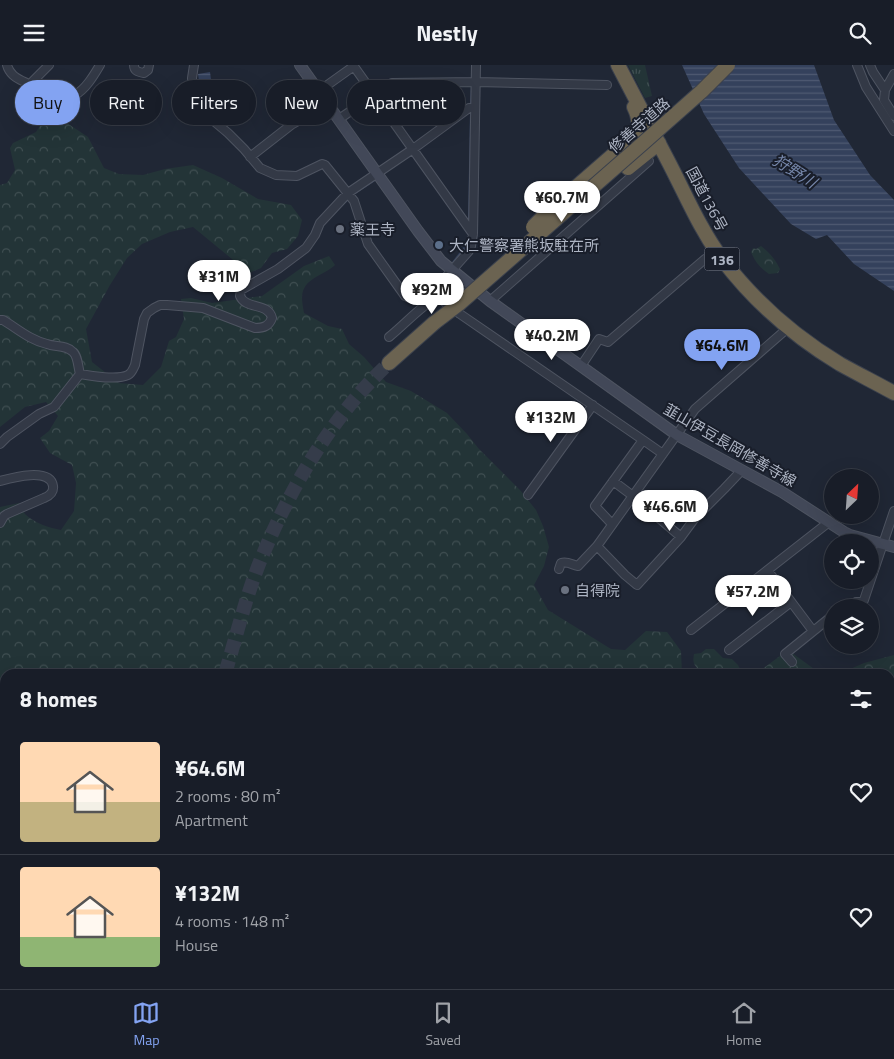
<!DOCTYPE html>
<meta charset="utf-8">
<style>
body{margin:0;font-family:"Titillium Web","Noto Sans JP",sans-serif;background:#212630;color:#f1f3f6;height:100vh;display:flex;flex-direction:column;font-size:19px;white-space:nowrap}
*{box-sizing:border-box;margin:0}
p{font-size:16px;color:#9fa2a8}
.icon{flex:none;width:28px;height:28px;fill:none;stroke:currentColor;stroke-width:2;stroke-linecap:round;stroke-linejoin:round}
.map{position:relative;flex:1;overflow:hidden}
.side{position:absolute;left:0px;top:604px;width:895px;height:321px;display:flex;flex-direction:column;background:#181d28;border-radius:15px 15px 0 0;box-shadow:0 5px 20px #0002,0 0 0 1px #363b45}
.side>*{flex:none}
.banner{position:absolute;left:15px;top:15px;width:500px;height:45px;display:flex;gap:10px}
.needle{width:32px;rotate:25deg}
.tools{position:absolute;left:824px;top:404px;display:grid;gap:10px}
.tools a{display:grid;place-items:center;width:55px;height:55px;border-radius:50%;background:#181d28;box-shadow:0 5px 20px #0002,0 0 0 1px #363b45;font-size:25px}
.price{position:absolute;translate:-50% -42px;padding:0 11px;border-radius:18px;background:#fff;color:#222;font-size:16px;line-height:32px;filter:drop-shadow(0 1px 2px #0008)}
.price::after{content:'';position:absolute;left:50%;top:30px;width:15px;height:11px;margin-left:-8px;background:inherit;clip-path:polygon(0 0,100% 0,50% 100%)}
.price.current{background:#83a3f2;color:#111}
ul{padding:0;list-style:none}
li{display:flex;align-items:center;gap:15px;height:125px;padding:0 20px}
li+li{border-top:1px solid #363b45}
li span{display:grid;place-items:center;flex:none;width:140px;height:100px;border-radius:5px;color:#555}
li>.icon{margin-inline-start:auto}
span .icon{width:60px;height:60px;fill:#fffc;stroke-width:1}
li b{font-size:21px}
h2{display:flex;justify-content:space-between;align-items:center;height:60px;padding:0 20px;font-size:21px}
.chip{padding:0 18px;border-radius:22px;background:#181d28;box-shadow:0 5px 20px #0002,0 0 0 1px #363b45;font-size:18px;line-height:45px}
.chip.current{background:#83a3f2;color:#111}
header{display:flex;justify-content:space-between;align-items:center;height:65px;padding:0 20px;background:#181d28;font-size:22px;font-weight:700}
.tabs{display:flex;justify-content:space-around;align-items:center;height:70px;border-top:1px solid #363b45;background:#181d28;font-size:14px;color:#9fa2a8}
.tabs a{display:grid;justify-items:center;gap:2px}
.tabs .current{color:#83a3f2}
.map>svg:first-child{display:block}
</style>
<header><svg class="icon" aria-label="menu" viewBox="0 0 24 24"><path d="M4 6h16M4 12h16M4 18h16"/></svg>Nestly<svg class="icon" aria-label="search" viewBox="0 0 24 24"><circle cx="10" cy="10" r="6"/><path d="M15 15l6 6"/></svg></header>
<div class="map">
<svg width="894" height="924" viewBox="0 0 894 924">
<defs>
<pattern id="grass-tufts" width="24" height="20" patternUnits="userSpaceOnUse" patternTransform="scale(1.25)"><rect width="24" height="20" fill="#233437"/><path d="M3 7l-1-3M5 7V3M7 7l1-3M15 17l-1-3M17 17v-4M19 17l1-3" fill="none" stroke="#404f52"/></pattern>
<pattern id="forest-crowns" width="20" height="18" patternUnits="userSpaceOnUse" patternTransform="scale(1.25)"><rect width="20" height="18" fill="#233437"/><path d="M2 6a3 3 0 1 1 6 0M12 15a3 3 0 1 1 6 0" fill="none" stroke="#404f52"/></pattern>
<pattern id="water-rules" width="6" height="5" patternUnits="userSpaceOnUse" patternTransform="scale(1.25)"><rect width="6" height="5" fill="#34415c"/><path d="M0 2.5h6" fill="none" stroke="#4f5a72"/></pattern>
</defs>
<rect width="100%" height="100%" fill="#202735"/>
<!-- grass -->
<path fill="url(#grass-tufts)" d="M628,0H645L652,31L645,33Z"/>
<!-- forest -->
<path fill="url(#forest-crowns)" d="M46,51L67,58L88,72L104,103L119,109L143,110L165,104L193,100L222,113L258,134L291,140L302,155L298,171L287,184L272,188L261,203L249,208L193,162L170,167L142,179L127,193L110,220L86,264L92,297L119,318L143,320L161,302L169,276L176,272L184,254L181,234L191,233L212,238L262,231L304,201L329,191L335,200C323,211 303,213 302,232C302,237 303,243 304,248L328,261L342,264L349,279L364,292L386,317L411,326L447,348L467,369L479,384L520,425L536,445L543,461L549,482L544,501L534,520L548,545L611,584L625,585L646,566L667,567L681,586L682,609H5V697H0V442L19,438C21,441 23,446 25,449C34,458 50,463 61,465L74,446L76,418L72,400L50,388L40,373L49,366L58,351L46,337L25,342L0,362V120L7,118L15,105L10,83L13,78L36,67Z
M761,181C769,187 775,194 780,204L778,208L769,209C760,203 755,197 751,187L753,183L756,184Z
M706,584H714L723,593L732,594L738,600L742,609L703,608C695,602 692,599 694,589L701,588Z
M788,585L821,609H759L761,605Z
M894,590V924H268L267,923C257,920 249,923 239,923C232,924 225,921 219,920H890V609H839L864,598Z
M142,920H203L205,924H109L115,921L133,923Z"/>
<!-- water -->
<path fill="url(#water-rules)" d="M682,0H814L834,55L870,110L894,135V226L854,199L827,170L816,174L791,159L739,103L704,49Z
M210,7L213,29L201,31L198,9Z"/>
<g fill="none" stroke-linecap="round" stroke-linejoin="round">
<!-- stream -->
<path stroke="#34415c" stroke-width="2" d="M472,13V0
M471,40L472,20
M383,109L395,100
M355,128L375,115
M331,151L347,135
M469,156L471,46
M451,200L465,182L469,171
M441,212L445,207"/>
<!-- highway-tunnel -->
<path stroke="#353c4a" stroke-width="14" stroke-dasharray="14 7" stroke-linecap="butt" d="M225,609C236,572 245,535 259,499C289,425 330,353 389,298
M183,924V920"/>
<!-- street casing -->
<g stroke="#4e5461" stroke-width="10">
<path id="street" d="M7,0C8,4 10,7 13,10C19,16 54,30 63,31C67,32 71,31 75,30C86,24 94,10 100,0
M134,0C134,6 138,7 144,8L148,5L149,0
M194,0L192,13L193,25L197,38L203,47L228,68L244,84L260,103L276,110L297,111L322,99L325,100L354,136L368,179L405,231L412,234L425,228L430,230L433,234
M353,0L473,169
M857,0L866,22L894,66
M870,0L873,7L885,25L884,35L894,51
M30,19L49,0
M885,25L894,9
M319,26L354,1
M339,54L392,18L476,17L607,20
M250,92L291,60L328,39
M430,230L469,186L471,181L473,169L476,0
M437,231L460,249L643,375L595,441L612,459
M490,236L649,96
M0,255H3C18,264 30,275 47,279C55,282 67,280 73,287C78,291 78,302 80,309
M389,272C405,259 420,242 438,231C446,225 457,223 466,218
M581,301L599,274L608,277L705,194
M80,309C91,311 118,315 128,310C132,308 133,304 135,300L144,254L147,248L154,243L160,240H167L203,243L255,263C264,263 269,261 272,253C268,237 246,245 240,231L241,225L278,204L306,183L315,170L320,158L348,128L413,84L469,43H475
M643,375L663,389
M0,379L7,372L39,349L54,342L80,309
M0,416C11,413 50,402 53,421C54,428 49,431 44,433L7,449L4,451L0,458
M613,416L633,431L681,472
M528,430L593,340
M597,481L625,510L637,520L681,472L695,453L724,424L742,405
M559,504L561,498C568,496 572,500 578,501L597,481L695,344L789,262
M768,506L813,566
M856,537H863L864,535L894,446
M691,565L829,457
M729,585L791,537
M792,597L785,589L832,551
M0,646L5,647
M0,664H5
M0,717H5
M0,762L5,760
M0,819L5,818
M0,867H5
M0,917L5,916
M34,920V924
M207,920L211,924"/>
</g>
<!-- secondary casing -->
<g stroke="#4e5461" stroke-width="12">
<path id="secondary" d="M300,0L418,166L441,196L490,236L677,370L782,427L844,467L850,470L894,482"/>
</g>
<!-- highway casing -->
<g stroke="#3b414d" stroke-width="16">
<path id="highway" d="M618,0C634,31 651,63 667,94C685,128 699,163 722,194C754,236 795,272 840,299C858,309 876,318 894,328
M628,103L659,78
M552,143L629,76C639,64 641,56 634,42
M389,298L434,258"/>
</g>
<!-- street -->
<use href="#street" stroke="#333946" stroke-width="8"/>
<!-- secondary -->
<use href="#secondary" stroke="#424858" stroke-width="10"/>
<!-- highway -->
<use href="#highway" stroke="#6b6351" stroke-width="14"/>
<!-- highway-bridge casing -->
<g stroke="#3b414d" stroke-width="16" stroke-linecap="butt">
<path id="highway-bridge" d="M533,162L552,143
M434,258L459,239L642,79L702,26L728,0"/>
</g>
<!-- highway-bridge -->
<use href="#highway-bridge" stroke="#6b6351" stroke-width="14"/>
</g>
<!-- markers -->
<g fill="#6b7280" stroke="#191e2a" stroke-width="2">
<circle cx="340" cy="164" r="5"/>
<circle cx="565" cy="525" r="5"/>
</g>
<circle fill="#5c6f8a" stroke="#191e2a" stroke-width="2" cx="439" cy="180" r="5"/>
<g text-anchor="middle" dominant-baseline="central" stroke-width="4" stroke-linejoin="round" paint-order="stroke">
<!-- shield labels -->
<rect fill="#191e2a" stroke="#818795" stroke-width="1" x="704.5" y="182.5" width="35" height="23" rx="4"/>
<g font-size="14" font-weight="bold" fill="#adb4c3">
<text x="722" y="194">136</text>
</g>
<!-- street labels -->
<g font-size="15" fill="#adb4c3" stroke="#191e2a">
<text transform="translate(639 60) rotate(-41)">修善寺道路</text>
<text transform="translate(707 134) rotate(62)">国道136号</text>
<text transform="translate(730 380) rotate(30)">韮山伊豆長岡修善寺線</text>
</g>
<!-- poi labels -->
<g font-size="15" fill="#adb4c3" stroke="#191e2a" text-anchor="start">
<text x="350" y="164">薬王寺</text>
<text x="449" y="180">大仁警察署熊坂駐在所</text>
<text x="575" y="525">自得院</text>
</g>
<!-- water labels -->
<g font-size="16" font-style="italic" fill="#7687aa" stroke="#191e2a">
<text transform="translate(795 106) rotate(32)">狩野川</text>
</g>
</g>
</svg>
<div class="tools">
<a><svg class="needle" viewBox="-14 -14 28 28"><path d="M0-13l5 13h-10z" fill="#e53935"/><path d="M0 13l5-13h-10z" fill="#9fa2a8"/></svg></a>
<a><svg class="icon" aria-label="locate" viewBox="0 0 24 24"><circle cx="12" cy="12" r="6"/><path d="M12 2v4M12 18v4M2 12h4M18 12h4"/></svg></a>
<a><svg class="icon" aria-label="layers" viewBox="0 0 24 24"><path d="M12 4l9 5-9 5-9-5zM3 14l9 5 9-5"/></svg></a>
</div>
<b class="price" style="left:562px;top:158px">¥60.7M</b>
<b class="price" style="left:219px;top:237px">¥31M</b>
<b class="price" style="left:432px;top:250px">¥92M</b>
<b class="price" style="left:552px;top:296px">¥40.2M</b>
<b class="price current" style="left:722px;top:306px">¥64.6M</b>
<b class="price" style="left:551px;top:378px">¥132M</b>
<b class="price" style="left:670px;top:467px">¥46.6M</b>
<b class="price" style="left:753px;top:552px">¥57.2M</b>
<div class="banner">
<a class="chip current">Buy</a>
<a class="chip">Rent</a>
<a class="chip">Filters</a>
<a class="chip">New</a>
<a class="chip">Apartment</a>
</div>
<section class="side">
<h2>8 homes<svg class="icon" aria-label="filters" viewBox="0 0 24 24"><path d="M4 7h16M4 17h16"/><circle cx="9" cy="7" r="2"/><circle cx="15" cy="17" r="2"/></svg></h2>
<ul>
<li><span style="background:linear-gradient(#ffd9b3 60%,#c2b280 0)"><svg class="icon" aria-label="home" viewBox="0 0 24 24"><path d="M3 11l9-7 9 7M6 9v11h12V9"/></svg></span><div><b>¥64.6M</b><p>2 rooms · 80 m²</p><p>Apartment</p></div><svg class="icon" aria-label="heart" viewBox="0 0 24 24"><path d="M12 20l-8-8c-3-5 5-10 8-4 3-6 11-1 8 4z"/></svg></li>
<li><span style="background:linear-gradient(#ffd9b3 70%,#8fb573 0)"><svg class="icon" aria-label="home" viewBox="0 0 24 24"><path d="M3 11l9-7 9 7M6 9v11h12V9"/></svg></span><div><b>¥132M</b><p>4 rooms · 148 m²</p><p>House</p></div><svg class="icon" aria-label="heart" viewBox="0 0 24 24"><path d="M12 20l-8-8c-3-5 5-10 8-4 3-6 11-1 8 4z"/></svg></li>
</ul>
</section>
</div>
<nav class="tabs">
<a class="current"><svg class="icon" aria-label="map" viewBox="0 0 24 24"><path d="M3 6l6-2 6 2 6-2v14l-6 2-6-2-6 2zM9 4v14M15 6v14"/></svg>Map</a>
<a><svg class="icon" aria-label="saved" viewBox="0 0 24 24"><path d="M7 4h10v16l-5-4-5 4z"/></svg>Saved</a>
<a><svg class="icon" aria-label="home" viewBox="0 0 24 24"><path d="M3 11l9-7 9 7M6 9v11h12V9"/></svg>Home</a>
</nav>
